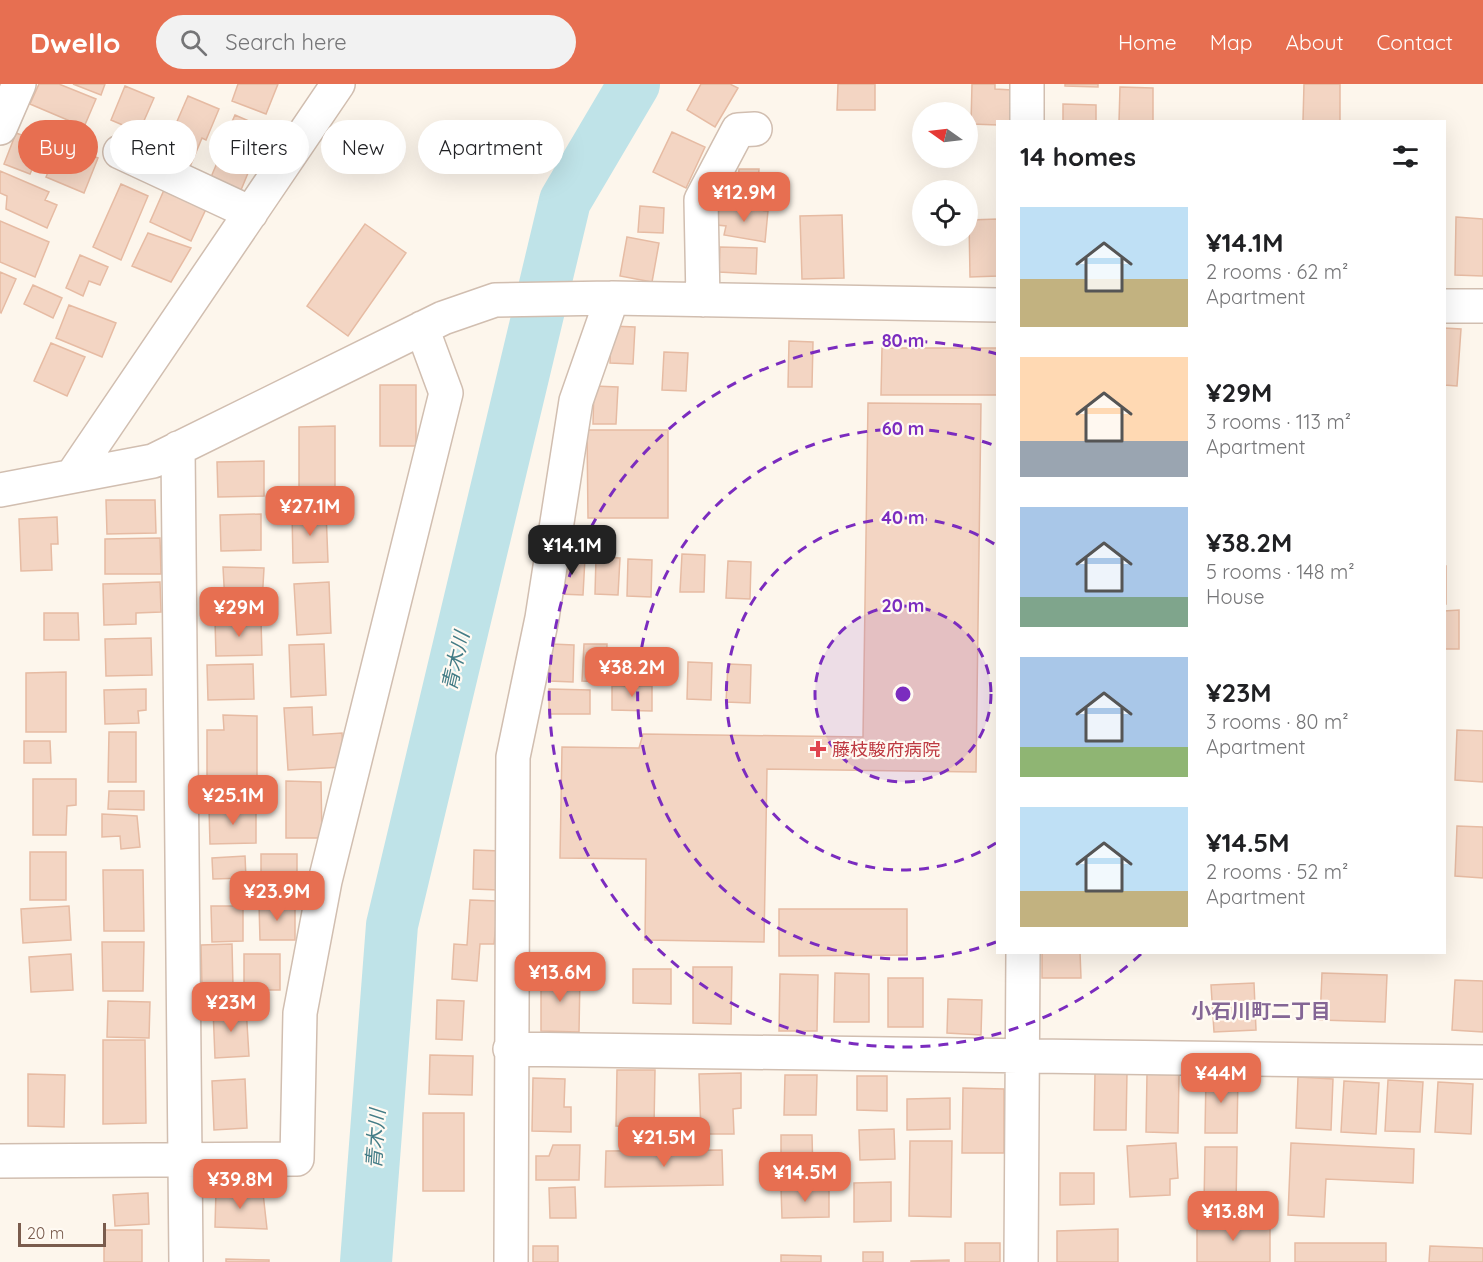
<!DOCTYPE html>
<meta charset="utf-8">
<style>
body{margin:0;font-family:Quicksand,"Noto Sans JP",sans-serif;background:#f2f2f2;color:#202124;height:100vh;display:flex;flex-direction:column;font-size:22px;white-space:nowrap}
*{box-sizing:border-box;margin:0}
p{font-size:20px;color:#757577}
.icon{flex:none;width:33px;height:33px;fill:none;stroke:currentColor;stroke-width:2;stroke-linecap:round;stroke-linejoin:round}
.map{position:relative;flex:1;overflow:hidden}
.details{position:absolute;left:996px;top:36px;width:450px;height:834px;display:flex;flex-direction:column;background:#fff;border-radius:0px;box-shadow:0 6px 24px #0002}
.details>*{flex:none}
.hud{position:absolute;left:18px;top:36px;width:570px;height:54px;display:flex;gap:12px}
.needle{width:39px;rotate:284deg}
.tools{position:absolute;left:912px;top:18px;display:grid;gap:12px}
.tools a{display:grid;place-items:center;width:66px;height:66px;border-radius:50%;background:#fff;box-shadow:0 6px 24px #0002;font-size:30px}
.scale{position:absolute;left:18px;bottom:15px;width:88px;box-sizing:border-box;padding-left:6px;border:3px solid #7a5c4d;border-top:0;font-size:16px;line-height:21px;white-space:nowrap;color:#7a5c4d;-webkit-text-stroke:4px #fffaf3;paint-order:stroke}
.price{position:absolute;translate:-50% -51px;padding:0 14px;border-radius:12px;background:#e76f51;color:#fff;font-size:20px;line-height:39px;filter:drop-shadow(0 2px 3px #0008)}
.price::after{content:'';position:absolute;left:50%;top:36px;width:18px;height:14px;margin-left:-9px;background:inherit;clip-path:polygon(0 0,100% 0,50% 100%)}
.price.on{background:#222;color:#fff}
ul{padding:0;list-style:none}
li{display:flex;align-items:center;gap:18px;height:150px;padding:0 24px}
li span{display:grid;place-items:center;flex:none;width:168px;height:120px;border-radius:0px;color:#555}
li>.icon{margin-inline-start:auto}
span .icon{width:72px;height:72px;fill:#fffc;stroke-width:1}
li b{font-size:26px}
h2{display:flex;justify-content:space-between;align-items:center;height:72px;padding:0 24px;font-size:26px}
.pill{padding:0 21px;border-radius:27px;background:#fff;box-shadow:0 6px 24px #0002;font-size:21px;line-height:54px}
.pill.on{background:#e76f51;color:#fff}
header{display:flex;align-items:center;gap:36px;box-sizing:border-box;height:84px;padding:0 30px;background:#e76f51;color:#fff}
header strong{font-size:28px}
nav{display:flex;gap:33px;margin-inline-start:auto;font-size:21px}
.search{width:420px;height:54px;background:#f2f2f2;display:flex;align-items:center;gap:15px;box-sizing:border-box;padding:0 21px;border-radius:33px;color:#757577;font-size:22px}
.map>svg:first-child{display:block}
</style>
<header>
<strong>Dwello</strong>
<div class="search"><svg class="icon" aria-label="search" viewBox="0 0 24 24"><circle cx="10" cy="10" r="6"/><path d="M15 15l6 6"/></svg>Search here</div>
<nav><a>Home</a><a>Map</a><a>About</a><a>Contact</a></nav>
</header>
<div class="map">
<svg width="1483" height="1178" viewBox="0 0 1483 1178">
<rect width="100%" height="100%" fill="#fdf6ec"/>
<g fill="none" stroke-linecap="round" stroke-linejoin="round">
<!-- river -->
<path stroke="#bfe3e8" stroke-width="52" d="M366,1178L392,841L565,117L634,0"/>
</g>
<!-- building -->
<path fill="#f3d5c3" stroke="#e6bba3" stroke-width="1.5" d="M39,0H59L96,15L84,43L30,20Z
M73,0H105L101,11Z
M238,0H278L266,30L232,17Z
M701,0H730L738,4L715,43L687,26Z
M838,0H875V26H837Z
M972,0H995V5L1012,6L1011,38H998V41L971,40Z
M1065,0H1098V3L1065,2Z
M1304,0H1340V37H1303Z
M125,2L154,14L139,48L111,36Z
M1120,3L1153,4V38H1119Z
M188,12L219,25L206,56L202,54L189,85L168,77L175,60L169,56Z
M1063,20L1096,21V38H1063Z
M235,31L258,41L247,68L223,58Z
M34,43L48,48L30,90L4,80L16,49L30,54Z
M265,43L286,51L275,80L253,72Z
M672,48L705,63L686,104L653,88Z
M60,59L98,74L84,109L46,93Z
M223,65L253,77L241,106L211,93Z
M739,85H759L757,117L737,116Z
M0,87L49,108L45,116L57,121L47,144L6,125L7,112L0,109Z
M121,100L148,112L121,176L93,163Z
M164,106L206,125L191,157L150,138Z
M640,122L664,124L663,149L638,148Z
M719,122L768,127L765,158L724,151L726,142L717,141Z
M842,131L844,194L802,195L800,132Z
M1456,133L1483,135V192L1455,191Z
M998,135V192L970,193L969,136Z
M0,137L49,158L35,193L0,178Z
M365,140L406,169L348,252L307,222Z
M148,149L191,164L171,198L132,182Z
M627,153L659,159L652,198L620,192Z
M720,163L757,164L756,190L719,188Z
M80,171L108,183L100,201L89,197L83,212L66,204Z
M0,188L16,195L1,229L0,228Z
M33,201L62,214L53,234L24,220Z
M69,221L116,239L102,273L56,254Z
M611,242L635,243L633,280L610,279Z
M1444,244L1461,245L1457,302L1444,301Z
M789,257L813,258L812,303H788Z
M51,259L85,273L67,312L34,297Z
M882,264H998V311H881Z
M664,268L688,269L686,307L662,306Z
M380,301H416V362H380Z
M594,302L618,303L616,340H593Z
M868,319L981,320L976,688L767,685L764,858L645,856L646,775L560,774L562,663L639,664L643,650L863,653Z
M335,342V403H299V343Z
M587,346H668V434H588Z
M264,377V412L218,413L217,378Z
M106,416H155L156,449L107,450Z
M326,427L328,478L293,479L292,428Z
M261,430V466L221,467L220,431Z
M57,433L58,460H51L52,486L21,487L19,435Z
M160,454L161,490H105V455Z
M682,470L705,471L704,508H680Z
M561,473L585,474L583,511L559,510Z
M596,473L620,474L618,511L595,510Z
M628,475L652,476L651,513L627,512Z
M728,477L751,478L750,515L726,514Z
M1444,482H1446V520H1444Z
M223,483L264,484L262,519H225Z
M160,498L161,528L136,529V540L104,541L103,500Z
M329,498L331,549L297,551L294,500Z
M1459,526V565H1444V527Z
M44,529H78L79,556H44Z
M261,536L262,571L216,572L215,537Z
M151,554L152,591L106,592L105,555Z
M324,560L326,611L291,613L289,561Z
M551,560L574,561L573,598L549,597Z
M584,560H607L606,598L582,597Z
M654,564L655,592L632,593L631,565Z
M688,578L712,579L711,616L687,615Z
M253,580L254,615L208,616L207,581Z
M728,580L751,581L750,619L726,618Z
M66,588V648H26V589Z
M612,602H652V627L612,626Z
M146,605V626L138,627L139,639L105,640L104,606Z
M549,605L590,606V630H549Z
M312,623L313,651L342,649L344,683L288,686L284,624Z
M223,631L257,632V702H207V646H224Z
M1457,646L1483,647V698L1455,696Z
M109,648H136V698H108Z
M24,657H50L51,679H24Z
M33,695H76V721L67,722L66,751H33Z
M286,697L321,698L322,754H286Z
M109,707H144V726L108,725Z
M256,724V759L210,760L209,725Z
M102,730L137,732L140,763L121,765L120,752L102,753Z
M1457,742L1483,743V794L1455,792Z
M474,766L501,767L499,806L473,805Z
M30,768H66V816H30Z
M261,770H297V806H261Z
M245,772L246,794L213,795L212,774Z
M103,786H143L144,847H104Z
M470,816L498,817L494,860H480L477,897L452,895L454,860L467,861Z
M259,820H295V856H260Z
M69,822L71,856L23,859L21,825Z
M211,822H243V857L212,858Z
M779,825H907V871L779,872Z
M102,858H144L143,907H103Z
M232,860L233,903H202L201,861Z
M1042,868H1080L1081,894H1042Z
M71,870L73,906L31,908L29,873Z
M244,870H280V906H244Z
M693,883H732L731,940L693,939Z
M633,885H671V920L633,919Z
M835,889L869,890V938H834Z
M1322,889L1387,891L1385,938L1320,936Z
M780,890L818,891L817,947H779Z
M541,891L580,892L579,948L541,947Z
M888,894H923V943H888Z
M1455,896L1483,897V948L1452,946Z
M1254,899L1256,946L1214,948L1211,901Z
M948,915L982,916L981,951L947,949Z
M437,916L464,917L462,956L436,955Z
M108,917L150,918L149,954L107,953Z
M246,923L249,972L215,974L213,925Z
M103,956H145L146,1039L103,1040Z
M430,971L473,972L472,1011L429,1010Z
M617,986H655L654,1043L616,1042Z
M1095,988H1127L1126,1046H1094Z
M741,989V1024L733,1025L734,1050H701L699,990Z
M28,990L65,991L64,1043L28,1042Z
M1147,990L1179,991L1178,1049L1146,1048Z
M785,991H817L816,1031H784Z
M1206,991L1238,992L1237,1049H1205Z
M857,992H887V1027L857,1026Z
M1298,993L1333,995L1331,1046L1296,1044Z
M533,994L565,995L564,1023H571V1048L532,1047Z
M245,995L247,1044L214,1046L212,997Z
M1388,996L1423,998L1420,1048L1385,1047Z
M1344,997L1379,999L1376,1050L1341,1048Z
M1438,998L1473,1000L1471,1050L1435,1048Z
M963,1004L1004,1005V1069H962Z
M950,1014V1045L907,1046V1015Z
M423,1029H464V1107H423Z
M894,1045L895,1075L860,1076L859,1046Z
M781,1051H812L813,1090H781Z
M910,1057H952L951,1133L909,1132Z
M1176,1059L1178,1094L1170,1095V1111L1130,1113L1127,1062Z
M1291,1059L1414,1065L1413,1099L1326,1095L1324,1133L1288,1131Z
M553,1061H580L579,1096H536V1072H549Z
M1205,1063H1237L1236,1121H1204Z
M722,1066L723,1101L605,1103L606,1067Z
M1060,1089H1094V1120L1060,1121Z
M891,1098V1137L854,1138V1099Z
M575,1103L576,1134H550L549,1104Z
M781,1104H829V1133L782,1134Z
M216,1105L263,1109L267,1145L215,1143Z
M148,1109L149,1140L115,1142L113,1111Z
M1197,1138L1270,1139V1178H1197Z
M1118,1145V1178H1057V1147Z
M104,1146H142V1178H104Z
M965,1159H1000V1178H965Z
M1295,1159H1386V1178H1295Z
M533,1162H558V1178H533Z
M1430,1162L1483,1164V1178H1429Z
M863,1168H883V1178H863Z
M781,1171L821,1172V1178H781Z
M226,1175L269,1176V1178H226Z
M949,1176V1178H911V1177Z"/>
<g fill="none" stroke-linecap="round" stroke-linejoin="round">
<!-- minor casing -->
<g stroke="#d1beb0" stroke-width="36">
<path id="minor" d="M1027,38V0
M0,44L19,0
M120,68L251,129
M703,216L701,116L738,46L755,45
M1444,222H1483
M178,364L186,1178
M72,392L338,0
M0,406L153,377L443,234L495,216L612,214L998,221
M510,965L1483,978
M0,1077L297,1075L300,929L325,797L446,309L422,244
M511,1178L513,673L542,534L576,317L612,214
M1021,1178L1023,868"/>
</g>
<!-- minor -->
<use href="#minor" stroke="#fff" stroke-width="33"/>
</g>
<!-- distance rings -->
<circle cx="903" cy="610" r="88" fill="#7b2cbf" fill-opacity=".12"/>
<g fill="none" stroke="#7b2cbf" stroke-width="3" stroke-dasharray="10 8">
<circle cx="903" cy="610" r="88"/>
<path d="M996 759A176 176 0 1 1 996 461"/>
<path d="M996 858A265 265 0 1 1 996 362"/>
<path d="M1141 870A353 353 0 1 1 997 270"/>
</g>
<!-- markers -->
<path fill="#e0444e" stroke="#fffaf3" stroke-width="2" d="M815 656h6v6h6v6h-6v6h-6v-6h-6v-6h6z"/>
<g text-anchor="middle" dominant-baseline="central" stroke-width="4.5" stroke-linejoin="round" paint-order="stroke">
<!-- health labels -->
<g font-size="18" fill="#be3a42" stroke="#fffaf3" text-anchor="start">
<text x="832" y="665">藤枝駿府病院</text>
</g>
<!-- water labels -->
<g font-size="20" font-style="italic" fill="#437c86" stroke="#fffaf3">
<text transform="translate(455 577) rotate(-77)">青木川</text>
<text transform="translate(375 1055) rotate(-86)">青木川</text>
</g>
<!-- neighbourhood labels -->
<g font-size="20" font-weight="bold" fill="#846695" stroke="#fffaf3">
<text x="1261" y="926">小石川町二丁目</text>
</g>
</g>
<circle cx="903" cy="610" r="9" fill="#7b2cbf" stroke="#fffaf3" stroke-width="3"/>
<g font-size="18" text-anchor="middle" font-weight="bold" fill="#7b2cbf" stroke="#fffaf3" stroke-width="4.5" stroke-linejoin="round" paint-order="stroke">
<text x="903" y="263">80 m</text>
<text x="903" y="351">60 m</text>
<text x="903" y="440">40 m</text>
<text x="903" y="528">20 m</text>
</g>
</svg>
<div class="tools">
<a><svg class="needle" viewBox="-14 -14 28 28"><path d="M0-13l5 13h-10z" fill="#e53935"/><path d="M0 13l5-13h-10z" fill="#757577"/></svg></a>
<a><svg class="icon" aria-label="locate" viewBox="0 0 24 24"><circle cx="12" cy="12" r="6"/><path d="M12 2v4M12 18v4M2 12h4M18 12h4"/></svg></a>
</div>
<div class="scale">20 m</div>
<b class="price" style="left:744px;top:139px">¥12.9M</b>
<b class="price" style="left:310px;top:453px">¥27.1M</b>
<b class="price on" style="left:572px;top:492px">¥14.1M</b>
<b class="price" style="left:239px;top:554px">¥29M</b>
<b class="price" style="left:632px;top:614px">¥38.2M</b>
<b class="price" style="left:233px;top:742px">¥25.1M</b>
<b class="price" style="left:277px;top:838px">¥23.9M</b>
<b class="price" style="left:560px;top:919px">¥13.6M</b>
<b class="price" style="left:231px;top:949px">¥23M</b>
<b class="price" style="left:1221px;top:1020px">¥44M</b>
<b class="price" style="left:664px;top:1084px">¥21.5M</b>
<b class="price" style="left:805px;top:1119px">¥14.5M</b>
<b class="price" style="left:240px;top:1126px">¥39.8M</b>
<b class="price" style="left:1233px;top:1158px">¥13.8M</b>
<div class="hud">
<a class="pill on">Buy</a>
<a class="pill">Rent</a>
<a class="pill">Filters</a>
<a class="pill">New</a>
<a class="pill">Apartment</a>
</div>
<section class="details">
<h2>14 homes<svg class="icon" aria-label="filters" viewBox="0 0 24 24"><path d="M4 7h16M4 17h16"/><circle cx="9" cy="7" r="2"/><circle cx="15" cy="17" r="2"/></svg></h2>
<ul>
<li><span style="background:linear-gradient(#bfe0f5 60%,#c2b280 0)"><svg class="icon" aria-label="home" viewBox="0 0 24 24"><path d="M3 11l9-7 9 7M6 9v11h12V9"/></svg></span><div><b>¥14.1M</b><p>2 rooms · 62 m²</p><p>Apartment</p></div></li>
<li><span style="background:linear-gradient(#ffd9b3 70%,#9aa5b1 0)"><svg class="icon" aria-label="home" viewBox="0 0 24 24"><path d="M3 11l9-7 9 7M6 9v11h12V9"/></svg></span><div><b>¥29M</b><p>3 rooms · 113 m²</p><p>Apartment</p></div></li>
<li><span style="background:linear-gradient(#a9c7e8 75%,#7fa58c 0)"><svg class="icon" aria-label="home" viewBox="0 0 24 24"><path d="M3 11l9-7 9 7M6 9v11h12V9"/></svg></span><div><b>¥38.2M</b><p>5 rooms · 148 m²</p><p>House</p></div></li>
<li><span style="background:linear-gradient(#a9c7e8 75%,#8fb573 0)"><svg class="icon" aria-label="home" viewBox="0 0 24 24"><path d="M3 11l9-7 9 7M6 9v11h12V9"/></svg></span><div><b>¥23M</b><p>3 rooms · 80 m²</p><p>Apartment</p></div></li>
<li><span style="background:linear-gradient(#bfe0f5 70%,#c2b280 0)"><svg class="icon" aria-label="home" viewBox="0 0 24 24"><path d="M3 11l9-7 9 7M6 9v11h12V9"/></svg></span><div><b>¥14.5M</b><p>2 rooms · 52 m²</p><p>Apartment</p></div></li>
</ul>
</section>
</div>
